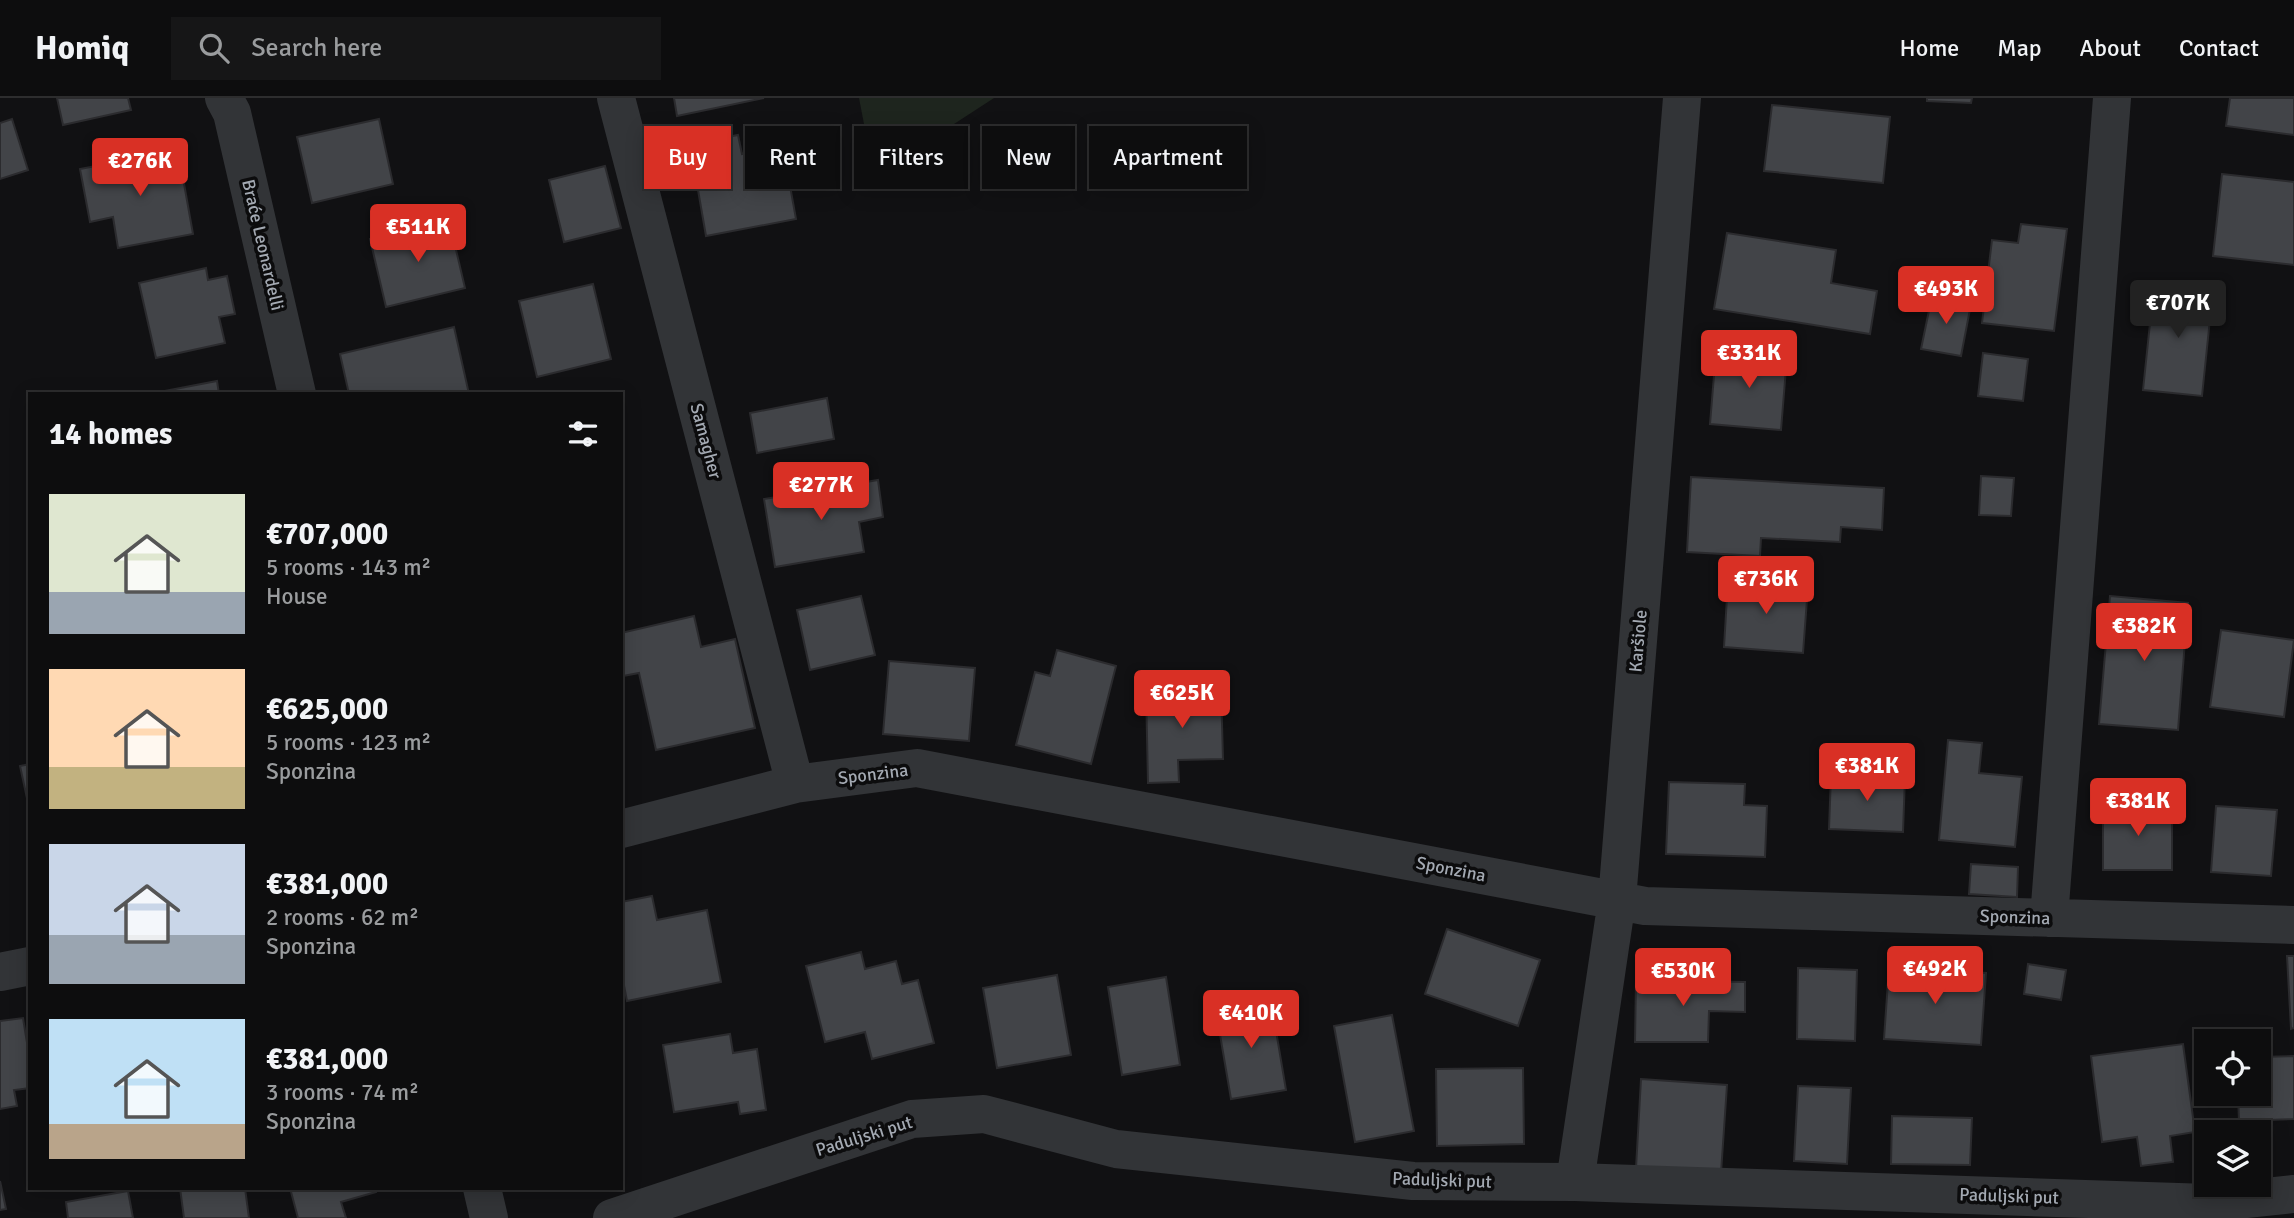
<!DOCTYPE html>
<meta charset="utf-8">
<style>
body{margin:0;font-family:Signika,sans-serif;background:#161617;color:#f1f3f6;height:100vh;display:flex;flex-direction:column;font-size:26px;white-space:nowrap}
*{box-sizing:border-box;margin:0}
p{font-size:23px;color:#9a9c9e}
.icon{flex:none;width:38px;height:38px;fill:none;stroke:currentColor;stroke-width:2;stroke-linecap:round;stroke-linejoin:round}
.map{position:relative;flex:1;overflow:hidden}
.details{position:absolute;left:28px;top:294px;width:595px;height:798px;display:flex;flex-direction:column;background:#0d0d0e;border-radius:0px;box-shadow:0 4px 18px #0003,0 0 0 2px #2d2d2e}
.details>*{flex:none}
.hud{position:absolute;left:644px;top:28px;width:665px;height:63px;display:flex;gap:14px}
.tools{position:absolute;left:2194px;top:931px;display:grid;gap:14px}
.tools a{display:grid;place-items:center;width:77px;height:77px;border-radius:0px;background:#0d0d0e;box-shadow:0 4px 18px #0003,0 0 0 2px #2d2d2e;font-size:35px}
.price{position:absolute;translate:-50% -60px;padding:0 16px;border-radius:7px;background:#d93025;color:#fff;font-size:23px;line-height:46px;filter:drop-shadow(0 2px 4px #0008)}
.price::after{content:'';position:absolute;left:50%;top:42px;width:21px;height:16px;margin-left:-10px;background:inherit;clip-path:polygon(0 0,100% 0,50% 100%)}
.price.current{background:#222;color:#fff}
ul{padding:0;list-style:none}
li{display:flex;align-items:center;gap:21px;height:175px;padding:0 21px}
li span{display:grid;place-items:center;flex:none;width:196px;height:140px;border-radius:0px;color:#555}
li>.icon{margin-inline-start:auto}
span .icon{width:84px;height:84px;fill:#fffc;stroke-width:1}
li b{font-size:30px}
h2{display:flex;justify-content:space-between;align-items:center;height:84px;padding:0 21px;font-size:30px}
.pill{padding:0 24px;border-radius:0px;background:#0d0d0e;box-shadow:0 4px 18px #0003,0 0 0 2px #2d2d2e;font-size:24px;line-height:63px}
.pill.current{background:#d93025;color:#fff}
header{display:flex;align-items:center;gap:42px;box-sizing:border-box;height:98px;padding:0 35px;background:#0d0d0e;border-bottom:2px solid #2d2d2e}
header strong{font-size:33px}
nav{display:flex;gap:38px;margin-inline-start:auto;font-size:24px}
.search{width:490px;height:63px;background:#161617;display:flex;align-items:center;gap:18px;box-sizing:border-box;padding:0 24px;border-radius:0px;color:#9a9c9e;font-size:26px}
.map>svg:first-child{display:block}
</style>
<header>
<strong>Homiq</strong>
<div class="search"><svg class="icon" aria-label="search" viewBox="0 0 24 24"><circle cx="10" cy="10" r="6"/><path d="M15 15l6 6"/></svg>Search here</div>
<nav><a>Home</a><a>Map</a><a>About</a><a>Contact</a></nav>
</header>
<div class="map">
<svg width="2294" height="1120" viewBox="0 0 2294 1120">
<rect width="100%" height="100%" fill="#111113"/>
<!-- green -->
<path fill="#1e251e" d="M859,0H994L874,78Z"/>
<!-- building -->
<path fill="#424448" stroke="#2b2b2e" stroke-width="2" d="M57,0H128L131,12L63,27Z
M674,0H764L677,18Z
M1927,0H1972L1971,5L1927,3Z
M2230,0H2294V37L2226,28Z
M1772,7L1890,19L1883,85L1764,73Z
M12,21L28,72L0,81V25Z
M379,21L393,86L312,105L297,39Z
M738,37L742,56L783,49L796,121L706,138L690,46Z
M178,52L193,136L118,150L113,119L90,124L80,71Z
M605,68L621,130L564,144L549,82Z
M2222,76L2294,84V167L2213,158Z
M449,122L465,190L386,209L370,141Z
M2021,126L2067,131L2054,233L1982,225L1992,142L2018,145Z
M1727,135L1836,152L1831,185L1877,193L1870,236L1714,211Z
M206,170L208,182L227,178L235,216L219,219L225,245L156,260L139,185Z
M593,186L611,261L537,279L519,203Z
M2154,187L2213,192L2202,298L2143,292Z
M1932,198L1971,206L1961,258L1921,251Z
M454,229L469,296H349L340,256Z
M1716,253L1787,258L1781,332L1710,326Z
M1983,255L2028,261L2023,303L1978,298Z
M217,283L219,296H149Z
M827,300L834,341L757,355L750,315Z
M1981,378L2014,380L2011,418L1979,417Z
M1691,379L1884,390L1882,432L1841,429L1840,444L1761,440L1760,458L1687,454Z
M878,382L883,419L859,424L864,454L775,469L764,401Z
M1728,482L1808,488L1803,555L1724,549Z
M861,498L875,557L810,572L797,512Z
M2110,498L2188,505L2178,632L2099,626Z
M694,518L701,549L735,541L755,630L656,652L639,575L623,578L621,535Z
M2221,532L2294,542L2284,619L2210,609Z
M1057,552L1116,568L1091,666L1016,647L1035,574L1050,578Z
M889,563L975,570L969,643L883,636Z
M1221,590L1223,661L1178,662L1179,684L1148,685L1146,591Z
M1948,642L1982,645L1979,675L2022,679L2015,749L1939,742Z
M30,666V714L20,668Z
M1831,677L1905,679L1903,734L1829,731Z
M1669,684L1745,686L1744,707L1767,708L1765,759L1666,756Z
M2103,707H2172V772H2103Z
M2216,708L2277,712L2271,778L2211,774Z
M1971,766L2018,769L2017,799L1969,796Z
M652,798L657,822L707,812L721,884L627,903L621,872V804Z
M1447,831L1540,862L1518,928L1425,896Z
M861,854L865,871L896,863L902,886L918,882L934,945L872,961L865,934L825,944L806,868Z
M2287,858H2294V930L2291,931Z
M2028,866L2066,872L2061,902L2024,896Z
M1889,869L1986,875L1981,947L1884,941Z
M1798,870L1857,872L1855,943L1797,941Z
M1057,877L1071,957L997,970L983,890Z
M1166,879L1180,967L1122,977L1108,889Z
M1636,882L1745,884V914L1709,913L1708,944H1635Z
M1271,903L1286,992L1231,1001L1216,913Z
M1392,917L1414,1033L1355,1044L1334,928Z
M23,920L30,963V990L14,992L17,1008L0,1011V923Z
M730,936L733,955L757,951L766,1012L740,1016L738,1004L674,1014L663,947Z
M2183,946L2195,1034L2170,1038L2173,1064L2141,1068L2137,1039L2102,1044L2091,958Z
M2294,958V1021L2239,1023L2238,996H2259V959Z
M1523,970L1524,1046L1437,1048L1436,971Z
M1641,981L1727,987L1721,1075L1636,1070Z
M1798,988L1851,990L1847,1066L1794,1063Z
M1892,1018L1972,1020L1970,1067L1891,1066Z
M0,1083L6,1111L0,1112Z
M180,1090H245L249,1120H184Z
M290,1090H375L376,1094L341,1104L346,1120H298Z
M128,1093L133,1120H68L66,1104Z"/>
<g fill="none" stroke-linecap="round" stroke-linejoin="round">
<!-- street -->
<path stroke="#323437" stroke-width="38" d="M224,0L232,15L297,296
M616,0L795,686
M621,731L795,686L917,670L1645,808L2294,827
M2049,820L2112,0
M0,874L30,868
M1575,1084L1617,802L1682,0
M482,1090L489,1120
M612,1120L912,1021L984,1016L1116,1051L1413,1083L1575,1084L2209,1105L2294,1096"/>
</g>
<g text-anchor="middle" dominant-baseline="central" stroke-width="7" stroke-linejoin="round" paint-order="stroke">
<!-- street labels -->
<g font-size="18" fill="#a3a9b2" stroke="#0c0c0d">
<text transform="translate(263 147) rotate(77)">Braće Leonardelli</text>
<text transform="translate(706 343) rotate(75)">Samagher</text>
<text transform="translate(1638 543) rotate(-85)">Karšiole</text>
<text transform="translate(873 676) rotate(-7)">Sponzina</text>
<text transform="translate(1451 771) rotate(11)">Sponzina</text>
<text transform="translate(2015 819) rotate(2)">Sponzina</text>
<text transform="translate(864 1038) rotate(-17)">Paduljski put</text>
<text transform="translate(1442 1082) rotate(2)">Paduljski put</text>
<text transform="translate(2009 1098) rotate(2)">Paduljski put</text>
</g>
</g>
</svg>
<div class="tools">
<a><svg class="icon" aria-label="locate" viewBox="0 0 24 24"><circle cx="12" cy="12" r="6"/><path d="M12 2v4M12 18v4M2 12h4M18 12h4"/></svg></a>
<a><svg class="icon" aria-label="layers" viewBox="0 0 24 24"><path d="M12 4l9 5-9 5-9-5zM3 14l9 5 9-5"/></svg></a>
</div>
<b class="price" style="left:140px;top:100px">€276K</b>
<b class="price" style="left:418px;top:166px">€511K</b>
<b class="price" style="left:1946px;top:228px">€493K</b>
<b class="price current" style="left:2178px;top:242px">€707K</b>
<b class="price" style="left:1749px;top:292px">€331K</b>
<b class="price" style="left:821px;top:424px">€277K</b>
<b class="price" style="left:1766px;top:518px">€736K</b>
<b class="price" style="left:2144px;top:565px">€382K</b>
<b class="price" style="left:1182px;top:632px">€625K</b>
<b class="price" style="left:1867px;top:705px">€381K</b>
<b class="price" style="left:2138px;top:740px">€381K</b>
<b class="price" style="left:1935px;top:908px">€492K</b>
<b class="price" style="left:1683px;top:910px">€530K</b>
<b class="price" style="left:1251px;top:952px">€410K</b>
<div class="hud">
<a class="pill current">Buy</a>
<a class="pill">Rent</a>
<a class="pill">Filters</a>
<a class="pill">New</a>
<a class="pill">Apartment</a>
</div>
<section class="details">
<h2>14 homes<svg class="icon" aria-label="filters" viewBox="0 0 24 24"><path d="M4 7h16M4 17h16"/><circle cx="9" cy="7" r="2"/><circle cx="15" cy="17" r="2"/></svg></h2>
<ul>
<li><span style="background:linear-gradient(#dfe7d0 70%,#9aa5b1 0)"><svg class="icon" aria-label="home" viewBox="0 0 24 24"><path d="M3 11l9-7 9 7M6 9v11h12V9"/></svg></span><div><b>€707,000</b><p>5 rooms · 143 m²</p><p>House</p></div></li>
<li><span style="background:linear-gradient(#ffd9b3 70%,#c2b280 0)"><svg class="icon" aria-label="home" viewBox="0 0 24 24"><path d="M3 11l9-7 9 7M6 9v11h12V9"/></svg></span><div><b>€625,000</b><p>5 rooms · 123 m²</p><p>Sponzina</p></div></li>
<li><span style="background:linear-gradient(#c9d6e8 65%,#9aa5b1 0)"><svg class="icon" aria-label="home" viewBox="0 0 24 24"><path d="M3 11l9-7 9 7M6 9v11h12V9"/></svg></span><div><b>€381,000</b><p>2 rooms · 62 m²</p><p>Sponzina</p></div></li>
<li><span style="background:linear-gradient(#bfe0f5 75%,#b9a48a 0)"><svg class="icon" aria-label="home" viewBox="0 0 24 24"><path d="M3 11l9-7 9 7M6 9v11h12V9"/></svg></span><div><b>€381,000</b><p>3 rooms · 74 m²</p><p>Sponzina</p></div></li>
</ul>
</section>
</div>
